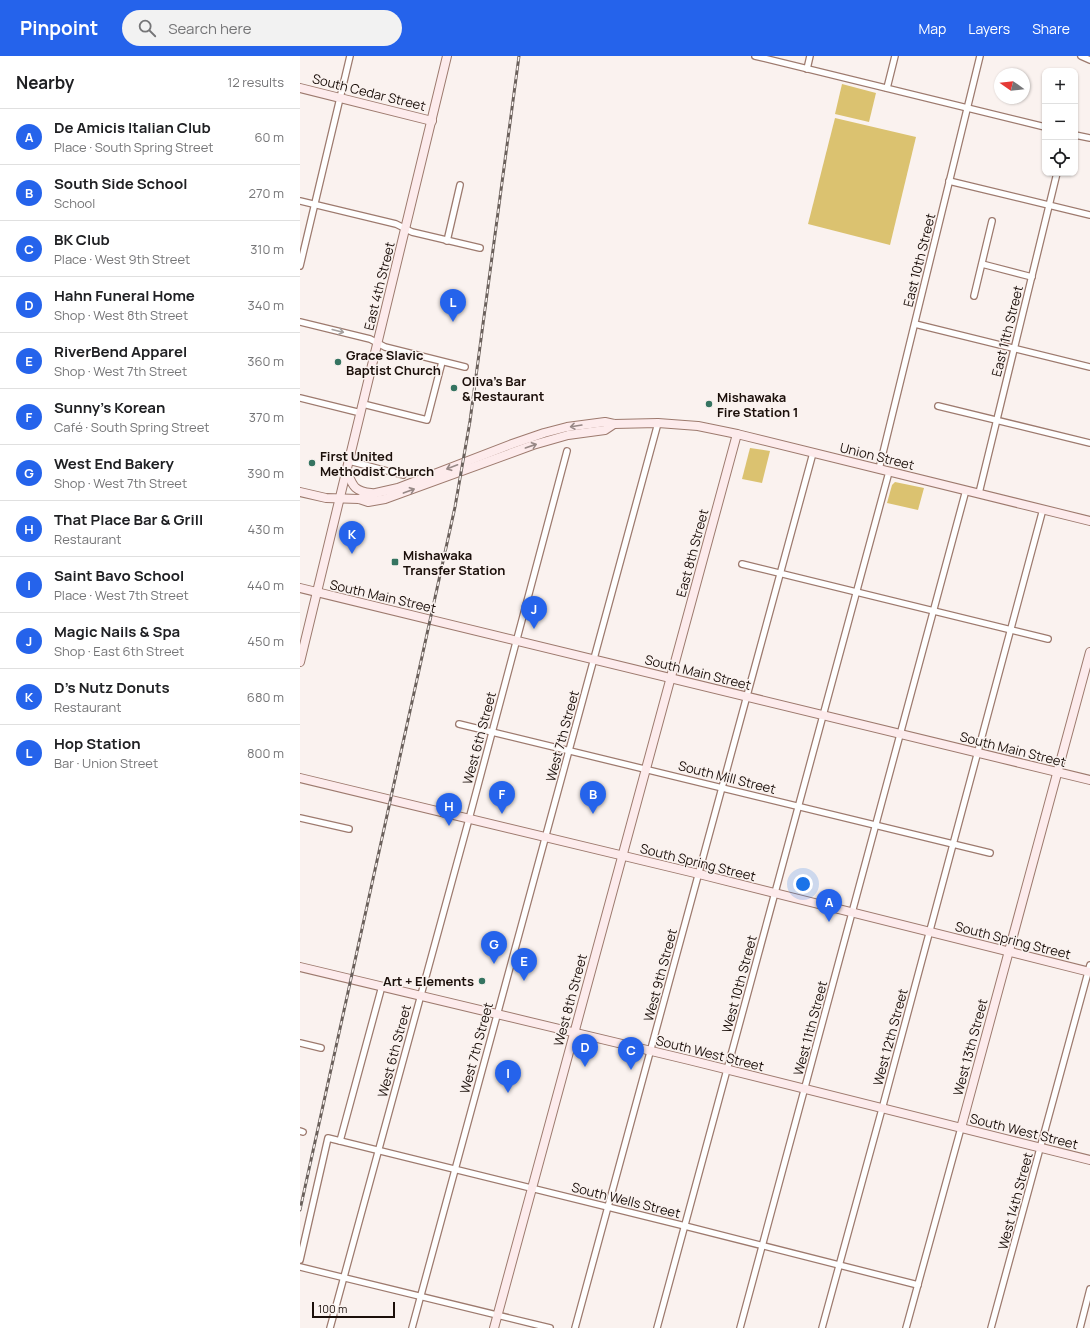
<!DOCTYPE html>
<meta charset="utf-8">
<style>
body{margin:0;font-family:Manrope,sans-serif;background:#f2f2f2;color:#202124}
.controls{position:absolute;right:12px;top:12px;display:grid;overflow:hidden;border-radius:8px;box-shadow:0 1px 3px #0004}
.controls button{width:36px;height:36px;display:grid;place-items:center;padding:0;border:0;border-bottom:1px solid #e0e0e0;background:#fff;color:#202124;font:20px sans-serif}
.compass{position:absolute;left:694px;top:12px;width:36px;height:36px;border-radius:50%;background:#fff;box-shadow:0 1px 3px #0004;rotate:284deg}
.scale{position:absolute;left:12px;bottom:10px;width:83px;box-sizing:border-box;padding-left:4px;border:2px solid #1b0f0a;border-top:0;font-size:11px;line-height:14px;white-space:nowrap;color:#1b0f0a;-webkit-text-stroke:3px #faf2ef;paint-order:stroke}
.you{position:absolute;left:503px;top:828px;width:14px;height:14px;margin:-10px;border:3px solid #fff;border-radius:50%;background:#1a73e8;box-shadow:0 0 0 6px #1a73e833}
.badge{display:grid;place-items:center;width:26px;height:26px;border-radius:50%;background:#2563eb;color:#fff;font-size:13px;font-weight:700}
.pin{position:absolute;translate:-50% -33px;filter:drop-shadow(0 1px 2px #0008)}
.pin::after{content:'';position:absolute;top:21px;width:14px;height:12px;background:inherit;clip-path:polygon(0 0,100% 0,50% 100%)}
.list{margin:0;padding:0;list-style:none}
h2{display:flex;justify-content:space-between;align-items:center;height:52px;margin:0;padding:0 16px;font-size:17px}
h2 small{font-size:13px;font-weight:400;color:#757577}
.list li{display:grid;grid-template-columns:26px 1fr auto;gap:12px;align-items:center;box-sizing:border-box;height:56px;padding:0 16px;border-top:1px solid #e0e0e0}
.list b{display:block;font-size:15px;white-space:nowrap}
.list p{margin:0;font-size:13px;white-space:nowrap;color:#757577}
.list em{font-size:13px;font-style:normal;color:#757577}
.icon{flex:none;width:22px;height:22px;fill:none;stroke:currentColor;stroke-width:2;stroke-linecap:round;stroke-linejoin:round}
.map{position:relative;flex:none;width:790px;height:1272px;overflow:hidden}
header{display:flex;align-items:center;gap:24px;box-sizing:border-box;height:56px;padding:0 20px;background:#2563eb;color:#fff}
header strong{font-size:19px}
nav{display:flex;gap:22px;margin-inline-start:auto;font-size:14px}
.search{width:280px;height:36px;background:#f2f2f2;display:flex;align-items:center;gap:10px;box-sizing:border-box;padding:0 14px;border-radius:22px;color:#757577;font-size:15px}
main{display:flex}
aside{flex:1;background:#fff}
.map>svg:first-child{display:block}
</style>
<header>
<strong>Pinpoint</strong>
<div class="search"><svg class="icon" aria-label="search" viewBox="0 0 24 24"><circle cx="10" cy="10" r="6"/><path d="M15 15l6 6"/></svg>Search here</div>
<nav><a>Map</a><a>Layers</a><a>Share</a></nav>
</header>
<main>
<aside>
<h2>Nearby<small>12 results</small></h2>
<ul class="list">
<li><span class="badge">A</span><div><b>De Amicis Italian Club</b><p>Place · South Spring Street</p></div><em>60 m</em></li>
<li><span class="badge">B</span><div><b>South Side School</b><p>School</p></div><em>270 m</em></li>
<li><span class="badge">C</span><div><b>BK Club</b><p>Place · West 9th Street</p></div><em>310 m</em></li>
<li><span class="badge">D</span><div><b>Hahn Funeral Home</b><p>Shop · West 8th Street</p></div><em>340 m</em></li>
<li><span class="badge">E</span><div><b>RiverBend Apparel</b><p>Shop · West 7th Street</p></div><em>360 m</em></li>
<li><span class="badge">F</span><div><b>Sunny's Korean</b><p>Café · South Spring Street</p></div><em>370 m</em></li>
<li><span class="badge">G</span><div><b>West End Bakery</b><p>Shop · West 7th Street</p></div><em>390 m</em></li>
<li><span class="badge">H</span><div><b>That Place Bar &amp; Grill</b><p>Restaurant</p></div><em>430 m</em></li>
<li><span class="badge">I</span><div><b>Saint Bavo School</b><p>Place · West 7th Street</p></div><em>440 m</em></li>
<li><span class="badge">J</span><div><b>Magic Nails &amp; Spa</b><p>Shop · East 6th Street</p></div><em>450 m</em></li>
<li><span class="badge">K</span><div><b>D's Nutz Donuts</b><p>Restaurant</p></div><em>680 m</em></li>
<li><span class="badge">L</span><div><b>Hop Station</b><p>Bar · Union Street</p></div><em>800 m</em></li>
</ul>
</aside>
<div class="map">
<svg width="790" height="1272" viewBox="0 0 790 1272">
<rect width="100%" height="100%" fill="#faf2ef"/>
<g fill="#dbc270">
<path d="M542,28L576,37L569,66L535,58Z"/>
<path d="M535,62L616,81L590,189L508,168Z"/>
<path d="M450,392L470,395L462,427L442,423Z"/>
<path d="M595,426L624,432L618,454L587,447L592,429Z"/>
</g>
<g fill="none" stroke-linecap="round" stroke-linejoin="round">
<g stroke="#9d7a6e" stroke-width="8">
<g id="street">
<path d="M455,0L745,71"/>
<path d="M781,0L790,4"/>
<path d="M507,13L510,0"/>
<path d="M587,32L595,0"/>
<path d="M775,79L790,82"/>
<path d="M649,125L790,159"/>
<path d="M0,145L96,168L112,176L180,192"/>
<path d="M147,185L160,129"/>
<path d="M682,208L732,221"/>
<path d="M0,210L50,0"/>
<path d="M674,240L692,165"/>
<path d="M0,266L70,283L85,291L165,311"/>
<path d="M615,268L790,311"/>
<path d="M0,342L61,357"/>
<path d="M63,348L127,364L142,306"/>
<path d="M638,350L790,387"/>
<path d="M49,405L103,419"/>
<path d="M579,413L680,0"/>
<path d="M679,437L757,117"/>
<path d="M442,508L748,583"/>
<path d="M159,668L690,797"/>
<path d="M0,762L49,773"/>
<path d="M0,987L21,992"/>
<path d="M0,1075L3,1076"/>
<path d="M40,1085L82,930"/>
<path d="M0,1204L28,1082L385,1170L618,1229"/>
<path d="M0,1211L250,1272"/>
<path d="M30,1272L169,763L267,395"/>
<path d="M112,1272L358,367"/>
<path d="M275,1272L513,397"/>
<path d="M357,1272L589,416"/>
<path d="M440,1272L666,434"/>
<path d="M522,1272L582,1053L743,453"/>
<path d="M606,1272L661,1072"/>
<path d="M691,1272L790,909"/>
<path d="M780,1272L790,1233"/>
</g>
</g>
<g stroke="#9d7a6e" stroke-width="10">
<g id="secondary">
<path d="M0,32L132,65"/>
<path d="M47,416C53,430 54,435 71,437"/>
<path d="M0,436L26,442L59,443L68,446L85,443L233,389L268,379L305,374L314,368"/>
<path d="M59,443L67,439L98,432L212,388L244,377L267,371L305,366L314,368L358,367L398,370L437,378L790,465"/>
<path d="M0,532L790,724"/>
<path d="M0,606L147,0"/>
<path d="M0,722L399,818L790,916"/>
<path d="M0,911L389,1004L790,1104"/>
<path d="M661,1072L790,596"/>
<path d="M194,1272L437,378"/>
</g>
</g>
<use href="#street" stroke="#fff" stroke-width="5.5"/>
<use href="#secondary" stroke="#fdebec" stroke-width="8"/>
<g stroke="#6a605b" stroke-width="3">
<path id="rail" d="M0,1154L155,451L170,365L219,0"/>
</g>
<use href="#rail" stroke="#faf2ef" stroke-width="1.5" stroke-dasharray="4.5" stroke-linecap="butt"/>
</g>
<defs><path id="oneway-shaft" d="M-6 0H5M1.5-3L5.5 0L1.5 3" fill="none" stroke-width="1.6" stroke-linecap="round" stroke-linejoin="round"/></defs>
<use stroke="#a49f9d" href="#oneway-shaft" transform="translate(38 275) rotate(14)"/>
<g stroke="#978886">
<use href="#oneway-shaft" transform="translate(276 370) rotate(171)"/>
<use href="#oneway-shaft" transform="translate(231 390) rotate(-19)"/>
<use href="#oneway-shaft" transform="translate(152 411) rotate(159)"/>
<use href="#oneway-shaft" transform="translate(109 435) rotate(-20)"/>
</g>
<g fill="#357461" stroke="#faf2ef" stroke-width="1.5">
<circle cx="38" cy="306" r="4"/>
<circle cx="154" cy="332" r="4"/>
<circle cx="409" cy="348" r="4"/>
<circle cx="12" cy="407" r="4"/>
<rect x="91" y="502" width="8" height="8" rx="2"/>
<circle cx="182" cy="925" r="4"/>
</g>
<g text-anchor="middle" stroke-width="3" stroke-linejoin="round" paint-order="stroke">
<g font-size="13" fill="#1b0f0a" stroke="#faf2ef">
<text transform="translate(69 36) rotate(14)" y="5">South Cedar Street</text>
<text transform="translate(619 204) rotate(-76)" y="5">East 10th Street</text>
<text transform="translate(79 230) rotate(-76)" y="5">East 4th Street</text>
<text transform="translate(707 275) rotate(-76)" y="5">East 11th Street</text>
<text transform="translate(577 400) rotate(14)" y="5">Union Street</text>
<text transform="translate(392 497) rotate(-75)" y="5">East 8th Street</text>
<text transform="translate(83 540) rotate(13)" y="5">South Main Street</text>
<text transform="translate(398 616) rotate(14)" y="5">South Main Street</text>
<text transform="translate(262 680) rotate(-75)" y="5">West 7th Street</text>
<text transform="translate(179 682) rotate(-75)" y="5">West 6th Street</text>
<text transform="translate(713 693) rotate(14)" y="5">South Main Street</text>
<text transform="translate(427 721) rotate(14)" y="5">South Mill Street</text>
<text transform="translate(398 806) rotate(14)" y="5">South Spring Street</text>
<text transform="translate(713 884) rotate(14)" y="5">South Spring Street</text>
<text transform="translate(360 919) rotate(-75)" y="5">West 9th Street</text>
<text transform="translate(439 928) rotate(-75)" y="5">West 10th Street</text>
<text transform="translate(270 944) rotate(-75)" y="5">West 8th Street</text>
<text transform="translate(510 972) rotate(-75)" y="5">West 11th Street</text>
<text transform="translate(590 981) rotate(-75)" y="5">West 12th Street</text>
<text transform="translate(670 991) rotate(-75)" y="5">West 13th Street</text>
<text transform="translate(176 992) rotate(-75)" y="5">West 7th Street</text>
<text transform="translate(94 995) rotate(-75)" y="5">West 6th Street</text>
<text transform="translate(410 997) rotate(14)" y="5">South West Street</text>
<text transform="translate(724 1075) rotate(14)" y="5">South West Street</text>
<text transform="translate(326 1144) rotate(14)" y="5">South Wells Street</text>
<text transform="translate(715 1145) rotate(-75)" y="5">West 14th Street</text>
</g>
<g font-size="13" font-weight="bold" fill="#1b0f0a" stroke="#faf2ef" text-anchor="start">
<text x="46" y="304">Grace Slavic<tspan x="46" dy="15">Baptist Church</tspan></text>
<text x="162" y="330">Oliva's Bar<tspan x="162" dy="15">&amp; Restaurant</tspan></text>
<text x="417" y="346">Mishawaka<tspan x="417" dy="15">Fire Station 1</tspan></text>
<text x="20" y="405">First United<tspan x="20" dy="15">Methodist Church</tspan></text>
<text x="103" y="504">Mishawaka<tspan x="103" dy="15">Transfer Station</tspan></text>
<text x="174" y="930" text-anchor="end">Art + Elements</text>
</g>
</g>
</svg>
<div class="controls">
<button>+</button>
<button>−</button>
<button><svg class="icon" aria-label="locate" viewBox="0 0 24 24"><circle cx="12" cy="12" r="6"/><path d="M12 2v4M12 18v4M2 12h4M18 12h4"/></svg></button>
</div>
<svg class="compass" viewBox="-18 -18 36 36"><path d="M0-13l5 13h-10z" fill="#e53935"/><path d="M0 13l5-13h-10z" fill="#757577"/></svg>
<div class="scale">100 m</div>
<div class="you"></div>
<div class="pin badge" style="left:529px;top:866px">A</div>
<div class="pin badge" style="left:293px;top:758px">B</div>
<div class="pin badge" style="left:331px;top:1014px">C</div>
<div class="pin badge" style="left:285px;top:1011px">D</div>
<div class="pin badge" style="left:224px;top:925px">E</div>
<div class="pin badge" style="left:202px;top:758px">F</div>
<div class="pin badge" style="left:194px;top:908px">G</div>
<div class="pin badge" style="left:149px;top:770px">H</div>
<div class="pin badge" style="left:208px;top:1037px">I</div>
<div class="pin badge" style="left:234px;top:573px">J</div>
<div class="pin badge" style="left:52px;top:498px">K</div>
<div class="pin badge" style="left:153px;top:266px">L</div>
</div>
</main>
